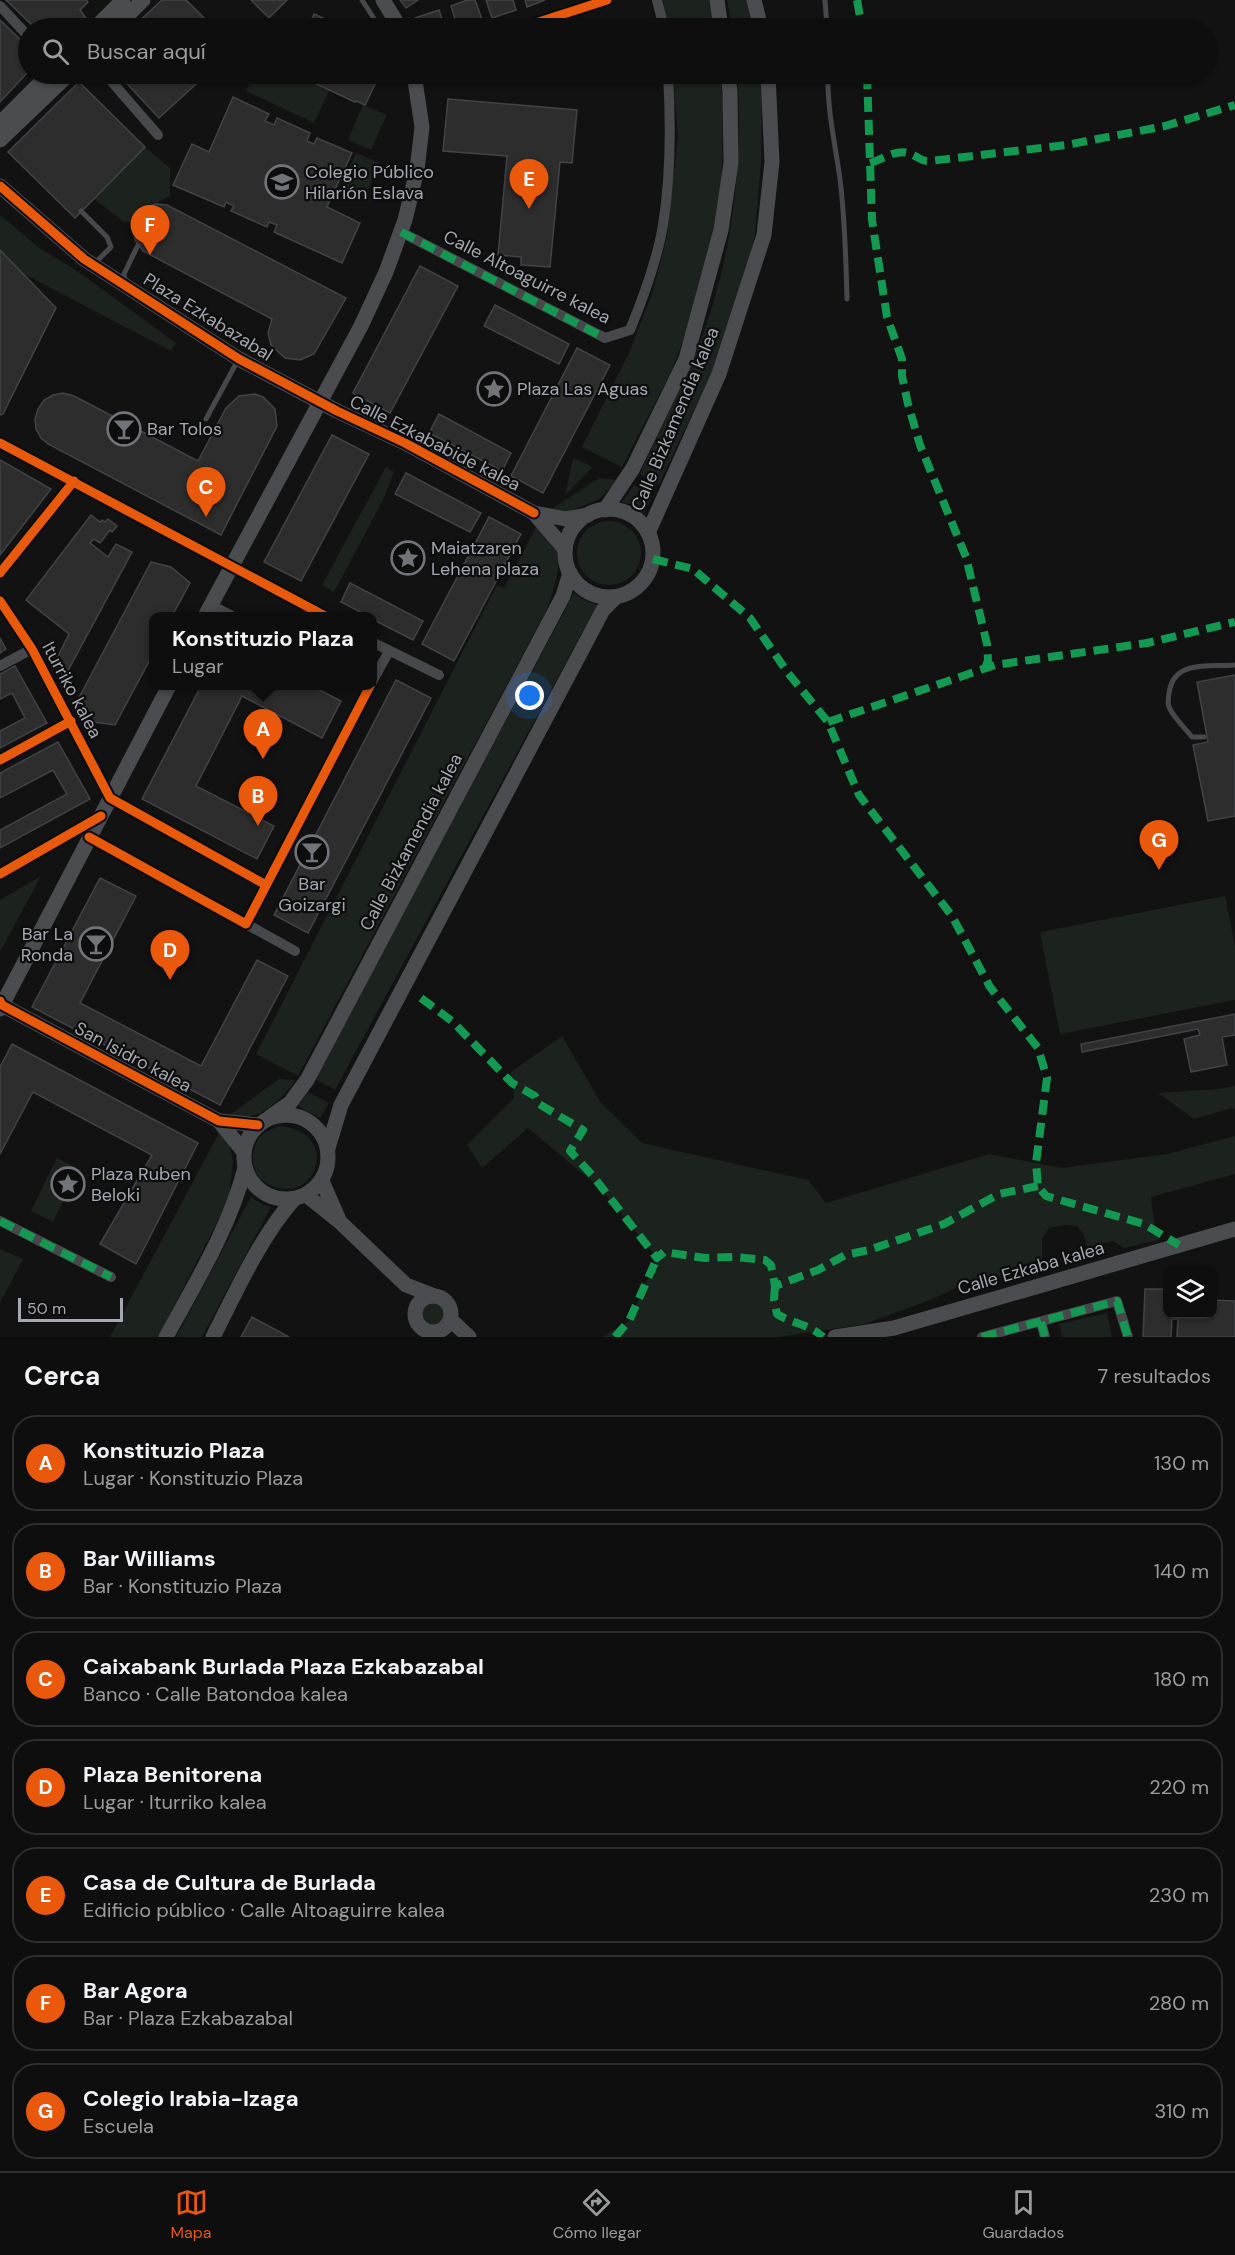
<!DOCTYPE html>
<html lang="es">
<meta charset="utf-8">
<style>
body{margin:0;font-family:"DM Sans",sans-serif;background:#171717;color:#f1f3f6}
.controls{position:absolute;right:18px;bottom:18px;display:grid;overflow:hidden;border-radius:12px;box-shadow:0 2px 4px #0004}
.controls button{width:54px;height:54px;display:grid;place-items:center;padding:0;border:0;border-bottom:2px solid #2e2e2e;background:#0e0e0e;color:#f1f3f6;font:30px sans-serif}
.scale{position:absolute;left:18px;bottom:15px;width:105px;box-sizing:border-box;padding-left:6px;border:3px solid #a5a8b2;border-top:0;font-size:16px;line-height:21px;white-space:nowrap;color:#a5a8b2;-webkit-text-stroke:4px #0d0d0e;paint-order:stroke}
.you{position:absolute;left:530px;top:696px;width:21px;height:21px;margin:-15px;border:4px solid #fff;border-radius:50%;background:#1a73e8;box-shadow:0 0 0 9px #1a73e833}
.badge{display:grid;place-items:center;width:39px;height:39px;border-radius:50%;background:#ea580c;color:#fff;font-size:20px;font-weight:700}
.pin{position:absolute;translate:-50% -50px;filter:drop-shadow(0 2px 3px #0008)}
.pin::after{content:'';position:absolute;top:32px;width:21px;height:18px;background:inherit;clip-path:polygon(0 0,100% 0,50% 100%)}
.popup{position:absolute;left:149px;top:612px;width:228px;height:78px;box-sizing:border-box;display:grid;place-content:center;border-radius:12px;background:#0e0e0e;filter:drop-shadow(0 2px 4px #0005);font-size:20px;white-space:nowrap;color:#9b9c9e}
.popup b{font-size:22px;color:#f1f3f6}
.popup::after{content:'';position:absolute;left:50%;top:100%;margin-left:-12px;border:12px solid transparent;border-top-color:#0e0e0e}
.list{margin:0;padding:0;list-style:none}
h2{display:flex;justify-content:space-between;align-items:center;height:78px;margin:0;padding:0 24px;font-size:26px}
h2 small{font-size:20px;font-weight:400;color:#9b9c9e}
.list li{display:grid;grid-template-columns:39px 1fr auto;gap:18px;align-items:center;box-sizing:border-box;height:96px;margin:0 12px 12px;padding:0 12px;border:2px solid #2e2e2e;border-radius:24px}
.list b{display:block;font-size:22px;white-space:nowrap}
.list p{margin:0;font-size:20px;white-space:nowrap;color:#9b9c9e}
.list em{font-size:20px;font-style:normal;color:#9b9c9e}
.icon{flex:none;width:33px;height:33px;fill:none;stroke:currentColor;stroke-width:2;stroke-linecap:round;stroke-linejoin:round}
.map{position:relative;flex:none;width:1235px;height:1337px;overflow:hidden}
.search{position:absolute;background:#0e0e0e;box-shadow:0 2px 4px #0004;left:18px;right:18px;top:18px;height:66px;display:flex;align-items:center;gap:15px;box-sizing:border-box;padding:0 21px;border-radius:33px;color:#9b9c9e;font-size:22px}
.sheet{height:834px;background:#0e0e0e}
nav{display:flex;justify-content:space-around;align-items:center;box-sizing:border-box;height:84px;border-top:2px solid #2e2e2e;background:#0e0e0e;font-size:16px;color:#9b9c9e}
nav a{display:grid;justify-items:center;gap:3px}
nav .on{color:#ea580c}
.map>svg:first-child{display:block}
</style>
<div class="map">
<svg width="1235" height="1337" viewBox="0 0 1235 1337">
<rect width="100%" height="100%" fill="#121213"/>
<g fill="#1c221d">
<path d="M663,0H709L715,28H667Z"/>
<path d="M727,0H747L753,28H732Z"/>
<path d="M254,74H291L329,91L314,123L246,91Z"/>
<path d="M673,74H720L723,103L722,161L719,216L690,322L671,372L622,467L582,447L629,353L652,294L667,236L678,136Z"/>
<path d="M737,74H760L762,90L761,162L755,234L748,270L713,371L659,484L640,474C659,429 683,386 701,340C732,256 744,163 737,74Z"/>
<path d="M363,105L387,115L371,150L348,140Z"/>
<path d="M145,147L170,168V196L140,212L134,222H124L94,199Z"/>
<path d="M356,153L380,163L364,198L341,187Z"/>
<path d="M0,215L38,247L80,273L176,343L171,351L22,273L0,250Z"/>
<path d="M573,458L593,467L565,495Z"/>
<path d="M386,467L394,472L384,498L334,592L322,585Z"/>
<path d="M599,478L617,480L601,498L569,512L549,511Z"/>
<path d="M634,485L652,496L644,514L633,505L622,502Z"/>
<path d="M540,520C545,529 555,540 558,549C562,564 552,597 546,611L298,1076L256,1054L497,585L504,588Z"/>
<circle cx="609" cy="553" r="32"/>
<path d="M574,593L584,600L597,605L335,1090L315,1079Z"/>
<path d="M41,876L0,952V900Z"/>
<path d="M1225,896L1235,946V1000L1060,1034L1040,932Z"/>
<path d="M562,1036L601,1103L642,1143L808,1180L826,1203L989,1154L1062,1168L1167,1154L1235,1136V1174L1151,1197L1154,1222L1159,1240L1124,1248L1113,1241L1087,1247L1084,1235L1077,1226L1064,1225L1049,1228L1042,1239V1259L1020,1266L1009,1274L964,1284L928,1301L864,1324L779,1337H602L629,1321L657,1258L601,1189L528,1128L482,1168L467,1145L514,1098L511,1072Z"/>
<path d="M279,1079L295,1080C282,1102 254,1124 227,1117Z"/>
<path d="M1235,1086V1109L1232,1108L1194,1119L1158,1093L1219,1089Z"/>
<path d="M308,1092L329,1103L320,1118L298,1106Z"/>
<path d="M279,1126C347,1132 312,1216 262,1180C249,1170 251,1144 263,1134C267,1131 274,1128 279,1126Z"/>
<path d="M219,1133L229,1143L233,1161L229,1199L158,1337H110Z"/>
<path d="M57,1158L79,1169L53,1222L31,1211Z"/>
<path d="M251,1197L263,1205L271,1207L202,1337H176Z"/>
<path d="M0,1249L23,1259L0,1303Z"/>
<circle cx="434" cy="1314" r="16"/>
<path d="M1107,1313L1112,1337H1062L1059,1324Z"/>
</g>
<g fill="#2d2d2e" stroke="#424346" stroke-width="1.5">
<path d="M6,0H86L88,2L80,10L86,18L77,28H35Z"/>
<path d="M162,0H186L214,28H132Z"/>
<path d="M251,0H287L269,18Z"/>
<path d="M400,0H418L406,8Z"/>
<path d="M467,0H475L483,22L458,28L451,6Z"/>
<path d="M486,0H513L516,10L492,18Z"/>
<path d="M525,0H545L527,7Z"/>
<path d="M439,10L445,28H418L415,18Z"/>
<path d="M314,14L345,28H288L292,20L308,28Z"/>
<path d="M0,20L28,47V72L0,102Z"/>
<path d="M118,74H207L159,118Z"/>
<path d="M295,74H380L365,105L356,101L355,102Z"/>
<path d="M79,82L145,147L75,218L8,152Z"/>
<path d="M233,97L269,114L265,121L274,125L277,118L310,133L307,141L314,144L317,138L352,153L327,207L360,223L342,263L274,232L277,225L269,222L267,227L231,211L234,206L226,202L224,207L173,185L192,144L209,152Z"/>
<path d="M448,99L577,110L572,163L560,162L550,267L521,265V257L498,255L507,156L443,151Z"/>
<path d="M157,204L167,205L346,298L314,354L300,360L285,358L271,345L268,333L272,319L143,251L135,240L134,222L140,212L149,206Z"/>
<path d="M0,250L56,308L3,414L0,415Z"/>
<path d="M420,266L458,286L390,413L353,393Z"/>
<path d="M495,305L569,344L559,364L484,326Z"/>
<path d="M577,348L610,365L543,493L511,476Z"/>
<path d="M63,393L74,396L198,461L226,408L239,396L255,394L263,397L275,409L277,426L221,535L48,444L41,438L36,429L35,419L38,409L44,400L53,395Z"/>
<path d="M439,414L511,453L502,471L429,433Z"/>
<path d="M332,435L369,454L301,581L264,562Z"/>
<path d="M0,460L51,489L0,555Z"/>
<path d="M406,473L481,513L470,532L395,494Z"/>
<path d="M91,515L100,522L102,520L105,522L108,519L117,526L112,532L110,530L100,543L94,539L90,543L108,557L116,544L132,552L64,678L55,662L69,634L26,600Z"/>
<path d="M489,517L521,534L454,661L422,644Z"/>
<path d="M151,562L171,567L190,583L172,616H154V652L115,725L93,722L75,705Z"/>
<path d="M350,583L423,621L413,640L372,619V616H368L341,602Z"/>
<path d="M0,638L6,649L0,653Z"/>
<path d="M15,666L47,723L0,748V731L25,718L12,693L0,699V674Z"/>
<path d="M1235,675V816L1208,821L1193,745L1208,742L1197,682Z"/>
<path d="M396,680L431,698L308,933L274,915Z"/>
<path d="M201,686H312L341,701L322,738L242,696L196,786L274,826L257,859L142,799Z"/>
<path d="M58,742L90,799L0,848V830L67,794L53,770L0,798V773Z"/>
<path d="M100,878L136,896L80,1003L201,1066L257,960L288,976L220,1105L32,1007Z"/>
<path d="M1235,1014V1035L1222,1037L1227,1065L1191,1072L1184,1039L1200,1035L1198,1029L1082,1052L1081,1044Z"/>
<path d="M12,1044L198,1143L136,1264L100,1244L152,1155L33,1092L0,1154V1067Z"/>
<path d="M1145,1289H1168V1314H1212V1300L1235,1301V1337H1177L1178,1319H1172L1171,1337H1143Z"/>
<path d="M252,1317L289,1337H241Z"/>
</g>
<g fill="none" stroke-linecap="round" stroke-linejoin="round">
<g stroke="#47484b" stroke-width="5">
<path d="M362,0L380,28"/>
<path d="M825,0L827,28"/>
<path d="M828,74C827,109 835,143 840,179C845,219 846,258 847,299"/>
<path d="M81,211L107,237L111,247L95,263"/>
<path d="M125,281L124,274L138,245"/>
<path d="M206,419L238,360"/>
<path d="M1204,737H1192C1185,728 1173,717 1169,707C1167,701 1169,693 1170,688C1177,660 1212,667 1235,665"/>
</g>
<g stroke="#47484b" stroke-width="10">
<path d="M657,0L664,28"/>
<path d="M0,6L28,36"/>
<path d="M520,28L607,0"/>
<path d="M105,74L158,135"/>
<path d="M401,232L605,338L630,330C644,296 657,261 663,225C671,175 671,124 668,74"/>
<path d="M0,443L325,616"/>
<path d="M0,573L74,481"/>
<path d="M0,601L32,649L110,798L266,885"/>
<path d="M211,605L232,616"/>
<path d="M372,642L439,675"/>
<path d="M0,666L32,649"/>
<path d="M372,682L389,651"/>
<path d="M0,760L71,721"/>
<path d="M89,837L295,951"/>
<path d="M0,874L101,816"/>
<path d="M246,924L370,686"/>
<path d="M0,1221L111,1277"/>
<path d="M1041,1322L1045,1337"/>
<path d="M982,1337L1117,1301L1128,1337"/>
</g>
<g stroke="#4b4c4f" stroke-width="15">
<path d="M383,0L400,28"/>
<path d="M717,0L721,28"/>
<path d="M754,0L761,28"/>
<path d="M95,28L123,0"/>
<path d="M115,28L143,0"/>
<path d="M0,123L49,74"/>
<path d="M0,140L69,74"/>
<path d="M0,186L84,259L239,359L337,411L405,443L534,513L566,519L588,515"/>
<circle cx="609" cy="553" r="44"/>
<path d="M605,510L633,468L686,359L721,230L731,163L730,92L728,74"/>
<path d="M534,513L565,549"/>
<path d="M648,533L719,374L764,235L772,162L768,74"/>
<path d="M205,616L361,326L386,272L405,220L417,170L422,127L414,74"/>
<path d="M2,1005L219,1121L258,1125"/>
<path d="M0,1009L169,686"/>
<circle cx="286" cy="1157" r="42"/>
<path d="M270,1117L290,1103L307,1080L563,596L570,573"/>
<path d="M219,1121L244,1152"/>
<path d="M328,1148L341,1105L603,610L616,597"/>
<path d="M322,1181L339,1220"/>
<path d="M306,1195L341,1223L406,1285L432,1295"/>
<circle cx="433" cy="1314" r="18"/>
<path d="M451,1320L469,1337"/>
<path d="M166,1337C196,1282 229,1229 245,1168"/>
<path d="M213,1337C237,1290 259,1239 294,1199"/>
<path d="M835,1337L894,1328L1235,1229"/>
</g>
<g stroke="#139951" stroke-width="8" stroke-dasharray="15 8" stroke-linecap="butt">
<path d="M857,0L862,28"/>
<path d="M867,74L872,220L887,317L902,359V376L908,404L920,445L966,557L987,644L988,660L985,669"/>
<path d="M870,163C881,160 896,149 908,153C917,155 920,162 930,161L1066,145L1165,126L1235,105"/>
<path d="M401,232L605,338"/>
<path d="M653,559L693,569L750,618L788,673L828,722L859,795L952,916L990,987L1038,1048L1047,1078L1036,1163L1038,1186L1046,1196L1144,1224L1179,1245"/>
<path d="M828,722L995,665L1147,643L1235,622"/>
<path d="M421,998L453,1022L512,1083L535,1096L539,1104L583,1130L570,1151L592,1175L657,1258L664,1252L705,1258L736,1257L765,1260L771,1265L775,1286L818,1270L845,1255L869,1250L944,1224L999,1194L1038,1186"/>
<path d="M0,1221L111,1277"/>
<path d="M775,1286L774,1300L777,1314C793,1324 809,1324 823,1337"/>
<path d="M1041,1322L1045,1337"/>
<path d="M615,1337L629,1321L657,1258"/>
<path d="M982,1337L1117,1301L1128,1337"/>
</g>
<g stroke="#0d0d0e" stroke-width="13">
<g id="cycleway">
<path d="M520,28L607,0"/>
<path d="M0,186L84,259L239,359L337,411L405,443L534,513"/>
<path d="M0,443L325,616"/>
<path d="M0,573L74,481"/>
<path d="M0,601L32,649L110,798L266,885"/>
<path d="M0,760L71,721"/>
<path d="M89,837L246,924L370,686"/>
<path d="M0,874L101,816"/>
<path d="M0,1001L2,1005L219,1121L258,1125"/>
</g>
</g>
<use href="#cycleway" stroke="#e8590c" stroke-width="9"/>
</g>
<defs>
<g id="school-ring" transform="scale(1.725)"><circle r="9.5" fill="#0d0d0e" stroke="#72747a" stroke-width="1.5"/><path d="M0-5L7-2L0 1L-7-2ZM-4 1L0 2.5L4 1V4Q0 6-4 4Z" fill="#72747a"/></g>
<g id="sight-ring" transform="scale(1.725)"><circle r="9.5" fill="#0d0d0e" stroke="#72747a" stroke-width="1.5"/><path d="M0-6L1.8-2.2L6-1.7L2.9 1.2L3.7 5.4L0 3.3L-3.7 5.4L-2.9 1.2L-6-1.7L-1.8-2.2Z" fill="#72747a"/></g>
<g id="bar-ring" transform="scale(1.725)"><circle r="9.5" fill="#0d0d0e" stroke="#72747a" stroke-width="1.5"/><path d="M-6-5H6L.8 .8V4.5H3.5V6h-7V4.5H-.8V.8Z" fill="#72747a"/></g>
</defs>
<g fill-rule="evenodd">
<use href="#school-ring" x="282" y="182"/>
<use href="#sight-ring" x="494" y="389"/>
<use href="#bar-ring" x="124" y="429"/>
<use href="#sight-ring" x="408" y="558"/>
<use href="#bar-ring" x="312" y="852"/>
<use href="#bar-ring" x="96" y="944"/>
<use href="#sight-ring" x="68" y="1184"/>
</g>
<g text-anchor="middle" stroke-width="4.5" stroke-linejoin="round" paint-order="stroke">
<g font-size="18" fill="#a5a8b2" stroke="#0d0d0e" text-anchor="start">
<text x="305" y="178">Colegio Público<tspan x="305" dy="21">Hilarión Eslava</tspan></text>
<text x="517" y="395">Plaza Las Aguas</text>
<text x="147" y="435">Bar Tolos</text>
<text x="431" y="554">Maiatzaren<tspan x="431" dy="21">Lehena plaza</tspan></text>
<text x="312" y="890" text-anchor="middle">Bar<tspan x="312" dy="21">Goizargi</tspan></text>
<text x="73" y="940" text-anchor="end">Bar La<tspan x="73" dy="21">Ronda</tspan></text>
<text x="91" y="1180">Plaza Ruben<tspan x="91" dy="21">Beloki</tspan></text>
</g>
<g font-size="18" fill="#a5a8b2" stroke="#0d0d0e">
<text transform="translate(527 277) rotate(27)" y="6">Calle Altoaguirre kalea</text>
<text transform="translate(208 317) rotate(32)" y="6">Plaza Ezkabazabal</text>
<text transform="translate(675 419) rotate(-67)" y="6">Calle Bizkamendia kalea</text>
<text transform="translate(435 443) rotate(27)" y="6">Calle Ezkababide kalea</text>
<text transform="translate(72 690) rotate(62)" y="6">Iturriko kalea</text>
<text transform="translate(411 842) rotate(-62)" y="6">Calle Bizkamendia kalea</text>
<text transform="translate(133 1057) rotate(28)" y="6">San Isidro kalea</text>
<text transform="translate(1031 1268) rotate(-16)" y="6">Calle Ezkaba kalea</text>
</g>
</g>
</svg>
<div class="controls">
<button><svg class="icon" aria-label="layers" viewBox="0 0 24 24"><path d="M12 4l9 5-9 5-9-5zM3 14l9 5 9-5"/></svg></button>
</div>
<div class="scale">50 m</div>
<div class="you"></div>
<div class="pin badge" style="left:263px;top:759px">A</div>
<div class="popup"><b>Konstituzio Plaza</b>Lugar</div>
<div class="pin badge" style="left:258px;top:826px">B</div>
<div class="pin badge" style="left:206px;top:517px">C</div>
<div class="pin badge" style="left:170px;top:980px">D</div>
<div class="pin badge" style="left:529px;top:209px">E</div>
<div class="pin badge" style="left:150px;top:255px">F</div>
<div class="pin badge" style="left:1159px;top:870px">G</div>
<div class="search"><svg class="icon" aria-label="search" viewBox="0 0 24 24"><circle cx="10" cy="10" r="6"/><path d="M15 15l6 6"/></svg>Buscar aquí</div>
</div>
<section class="sheet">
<h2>Cerca<small>7 resultados</small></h2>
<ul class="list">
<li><span class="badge">A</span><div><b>Konstituzio Plaza</b><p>Lugar · Konstituzio Plaza</p></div><em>130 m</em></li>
<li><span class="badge">B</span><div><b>Bar Williams</b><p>Bar · Konstituzio Plaza</p></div><em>140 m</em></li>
<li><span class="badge">C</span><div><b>Caixabank Burlada Plaza Ezkabazabal</b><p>Banco · Calle Batondoa kalea</p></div><em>180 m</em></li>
<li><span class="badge">D</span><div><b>Plaza Benitorena</b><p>Lugar · Iturriko kalea</p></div><em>220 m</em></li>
<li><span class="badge">E</span><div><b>Casa de Cultura de Burlada</b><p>Edificio público · Calle Altoaguirre kalea</p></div><em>230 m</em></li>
<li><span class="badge">F</span><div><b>Bar Agora</b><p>Bar · Plaza Ezkabazabal</p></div><em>280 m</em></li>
<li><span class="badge">G</span><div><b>Colegio Irabia-Izaga</b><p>Escuela</p></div><em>310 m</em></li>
</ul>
</section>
<nav>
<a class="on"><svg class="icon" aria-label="map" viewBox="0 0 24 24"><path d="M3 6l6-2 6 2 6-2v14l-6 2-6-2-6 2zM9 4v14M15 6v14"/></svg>Mapa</a>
<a><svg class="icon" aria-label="directions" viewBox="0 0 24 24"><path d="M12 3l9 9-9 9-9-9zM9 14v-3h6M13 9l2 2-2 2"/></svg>Cómo llegar</a>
<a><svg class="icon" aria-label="saved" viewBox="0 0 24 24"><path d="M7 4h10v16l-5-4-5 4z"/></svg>Guardados</a>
</nav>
